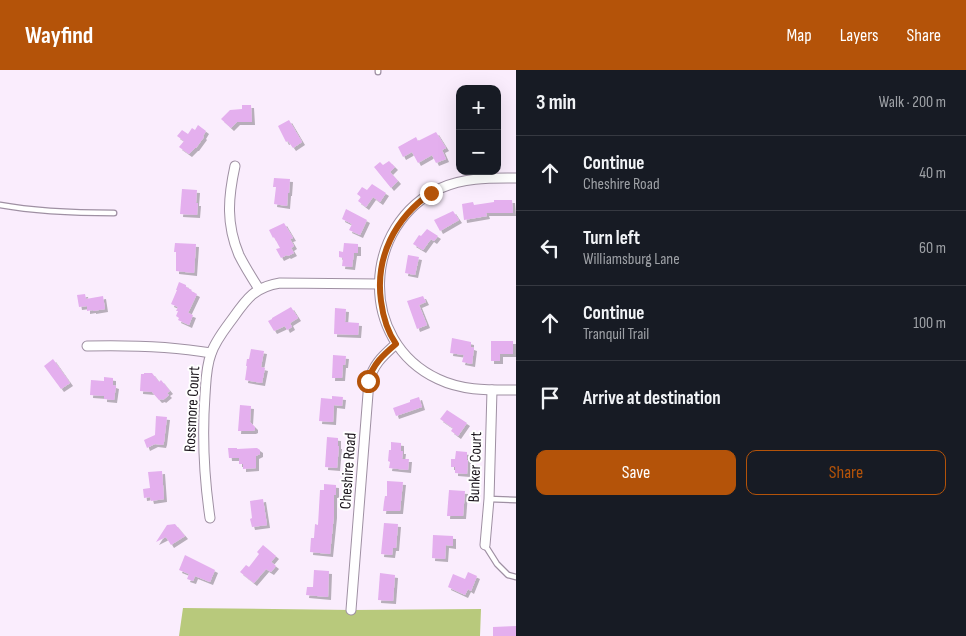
<!DOCTYPE html>
<meta charset="utf-8">
<style>
body{margin:0;font-family:"Sofia Sans Condensed",sans-serif;background:#20242c;color:#f1f3f6}
.controls{position:absolute;right:15px;top:15px;display:grid;overflow:hidden;border-radius:10px;box-shadow:0 5px 20px #0002}
.controls button{width:45px;height:45px;display:grid;place-items:center;padding:0;border:0;border-bottom:1px solid #363941;background:#171b24;color:#f1f3f6;font:25px sans-serif}
.stop{position:absolute;width:15px;height:15px;margin:-11px;border:4px solid #b45309;border-radius:50%;background:#fff}
.stop.end{background:#b45309;border-color:#fff;box-shadow:0 1px 5px #0008}
.list{margin:0;padding:0;list-style:none}
h2{display:flex;justify-content:space-between;align-items:center;height:65px;margin:0;padding:0 20px;font-size:21px}
h2 small{font-size:16px;font-weight:400;color:#9ea1a6}
.list li{display:grid;grid-template-columns:32px 1fr auto;gap:15px;align-items:center;box-sizing:border-box;height:75px;padding:0 20px;border-top:1px solid #363941}
.list b{display:block;font-size:19px;white-space:nowrap}
.list p{margin:0;font-size:16px;white-space:nowrap;color:#9ea1a6}
.list em{font-size:16px;font-style:normal;color:#9ea1a6}
.actions{display:flex;gap:10px;padding:15px 20px}
.actions a{flex:1;padding:11px 0;border:1px solid #b45309;border-radius:10px;text-align:center;font-size:18px;color:#b45309}
.actions .main{background:#b45309;color:#fff}
.icon{flex:none;width:28px;height:28px;fill:none;stroke:currentColor;stroke-width:2;stroke-linecap:round;stroke-linejoin:round}
.map{position:relative;flex:none;width:516px;height:566px;overflow:hidden}
header{display:flex;align-items:center;gap:30px;box-sizing:border-box;height:70px;padding:0 25px;background:#b45309;color:#fff}
header strong{font-size:24px}
nav{display:flex;gap:28px;margin-inline-start:auto;font-size:18px}
main{display:flex}
aside{flex:1;background:#171b24}
.map>svg:first-child{display:block}
</style>
<header>
<strong>Wayfind</strong>
<nav><a>Map</a><a>Layers</a><a>Share</a></nav>
</header>
<main>
<div class="map">
<svg width="516" height="566" viewBox="0 0 516 566">
<defs>
<filter id="shadow"><feDropShadow dx="3" dy="3" stdDeviation="0" flood-color="#0004"/></filter>
</defs>
<rect width="100%" height="100%" fill="#faedfd"/>
<path fill="#b8c97c" d="M183,538L351,540L481,539L480,566H179Z"/>
<g fill="#e4afee" filter="url(#shadow)">
<path d="M242,35H251L252,52H237L231,58L221,49L230,40L242,39Z"/>
<path d="M289,50L302,72L293,78L288,71L286,72L278,56Z"/>
<path d="M198,55L206,61L203,66L204,67L196,78H195L189,84L179,77L184,71L177,66L182,60L188,64L192,58L195,60Z"/>
<path d="M436,62L446,78L442,80L446,89L436,93L432,85L418,93L412,82L403,87L398,77L416,67L418,71Z"/>
<path d="M389,91L395,97L390,102L398,111L391,118L374,97L380,92L383,95Z"/>
<path d="M274,108L290,109L289,123H288L287,136L274,134L276,117H273Z"/>
<path d="M372,114L386,123L380,132L373,127L366,137L358,131L361,127L357,124L362,117L367,120Z"/>
<path d="M182,119L197,120L196,133H198L197,145L180,144Z"/>
<path d="M494,130H512L513,143H486L487,146L464,150L462,134L473,132L474,135L494,132Z"/>
<path d="M346,139L367,150L360,165L349,160L352,154L342,149Z"/>
<path d="M453,141L459,150L440,161L434,150Z"/>
<path d="M284,153L293,168L290,169L294,176L291,178L294,183L288,186L287,185L281,188L276,179L280,178L274,167L273,168L269,160Z"/>
<path d="M427,159L438,166L434,171L431,169L423,180L413,174L419,165L421,166Z"/>
<path d="M175,173L196,174L194,203L176,201V182H174Z"/>
<path d="M344,173L358,174V183H354L352,197L342,196L343,188L339,187V181L343,182Z"/>
<path d="M408,185L419,187L415,205L405,203Z"/>
<path d="M179,212L186,215V217L192,220L191,221L197,224L188,243L193,245L189,255L178,250L179,248L176,246L178,241H176L178,237L171,234L177,220H176Z"/>
<path d="M85,224L86,229L103,226L105,239L93,241V240L87,241V236L79,237L77,225Z"/>
<path d="M423,226L426,232L419,235L427,255L417,259L407,231Z"/>
<path d="M291,237L298,248L290,253L292,257L287,260L285,256L274,261L268,251L272,249V248Z"/>
<path d="M335,238L346,239L345,252L359,253L358,265L334,264Z"/>
<path d="M452,268L471,272V277L474,278L472,294L462,292L464,285L450,283Z"/>
<path d="M491,271H513V284H500V291H491Z"/>
<path d="M251,279L264,281L261,297L265,298L262,313L245,310L247,296H246L247,289H249Z"/>
<path d="M333,285L346,286L345,295H343L342,308H332Z"/>
<path d="M53,289L70,313L61,319L44,296Z"/>
<path d="M144,303H152L159,312L161,310L170,321L167,323L169,325L163,330L162,329L159,330L152,322L140,321L141,304H144Z"/>
<path d="M104,307L113,308V315L116,316L114,330L104,329V326L90,325L91,310L104,311Z"/>
<path d="M332,326L343,327L342,336L334,335L333,352L319,351L321,328L332,329Z"/>
<path d="M419,327L422,337L396,346L393,338L410,332V330Z"/>
<path d="M240,335L251,336L250,352L255,357V360L253,361H238Z"/>
<path d="M447,340L467,353L458,366L451,361L453,358L440,349Z"/>
<path d="M156,346L167,347L164,372L163,375L155,374L147,378L144,370L155,365Z"/>
<path d="M327,367L338,368V376H339L337,398L325,397Z"/>
<path d="M391,372L401,373V381H403L402,389H409L408,400L389,398L390,392L388,391L389,380H391Z"/>
<path d="M228,378H237V379L257,378L260,380V384L256,386V398L243,399V394H239V388H229Z"/>
<path d="M456,381L467,382V390H468L467,404L455,403V397H451V389H455Z"/>
<path d="M162,401L164,429L151,431L150,427L144,428L143,419L150,418L148,402Z"/>
<path d="M387,411L403,412L400,441H383L384,432L385,426H387Z"/>
<path d="M324,414L336,415V425H334V445L330,484L310,482L311,468H314L315,454L318,455L320,420H324Z"/>
<path d="M449,420L465,421L463,446H447Z"/>
<path d="M263,429L267,455L252,457L250,449L252,448L250,431Z"/>
<path d="M384,453L398,454L396,478H393L392,485L381,484Z"/>
<path d="M175,454L185,466L171,475L166,467L156,472L167,455Z"/>
<path d="M433,465L453,466V476L446,475L445,489L432,488Z"/>
<path d="M263,475L276,486L271,492L276,496L271,502L266,499L254,513L240,502L246,495L249,497L259,484L257,482Z"/>
<path d="M185,485L215,500L210,512L195,506L193,511L187,509L189,504L179,500Z"/>
<path d="M314,500L329,501L328,527L306,525L307,517H313Z"/>
<path d="M468,502L477,506L471,521L468,519L465,525L448,517L453,504L465,509Z"/>
<path d="M380,503L395,505L393,531L378,530Z"/>
<path d="M516,556V566H493V557Z"/>
</g>
<g fill="none" stroke-linecap="round" stroke-linejoin="round">
<g stroke="#9f90a3" stroke-width="7">
<g id="service">
<path d="M378,2V0"/>
<path d="M0,135C38,142 76,143 114,143"/>
<path d="M489,429L516,430"/>
<path d="M485,475L497,494L508,505L516,507"/>
</g>
</g>
<g stroke="#9f90a3" stroke-width="11">
<g id="minor">
<path d="M235,96C228,128 226,154 239,185C245,197 252,208 259,219"/>
<path d="M516,108C491,108 465,107 441,118C362,154 357,271 438,309C463,321 489,320 516,320"/>
<path d="M87,276C128,275 170,276 211,283"/>
<path d="M210,448C204,407 202,367 205,325C206,311 206,297 211,284C215,271 225,259 233,248C247,228 255,217 280,213L379,214"/>
<path d="M485,475L489,429L492,320"/>
<path d="M351,540L369,311C374,293 383,286 396,274"/>
</g>
</g>
<use href="#service" stroke="#fff" stroke-width="4.5"/>
<use href="#minor" stroke="#fff" stroke-width="9"/>
</g>
<g fill="none" stroke-linecap="round" stroke-linejoin="round">
<path stroke="#b45309" stroke-width="6" d="M368,311C373,294 383,285 396,274C387,261 383,247 381,231C375,187 395,148 431,123"/>
</g>
<g text-anchor="middle" stroke-width="4" stroke-linejoin="round" paint-order="stroke">
<g font-size="16" fill="#1a141b" stroke="#fff">
<text transform="translate(191 339) rotate(-87)" y="6">Rossmore Court</text>
<text transform="translate(474 397) rotate(-88)" y="6">Bunker Court</text>
<text transform="translate(347 401) rotate(-86)" y="6">Cheshire Road</text>
</g>
</g>
</svg>
<div class="controls">
<button>+</button>
<button>−</button>
</div>
<div class="stop" style="left:368px;top:311px"></div>
<div class="stop end" style="left:431px;top:123px"></div>
</div>
<aside>
<h2>3 min<small>Walk · 200 m</small></h2>
<ul class="list">
<li><svg class="icon" aria-label="ahead" viewBox="0 0 24 24"><path d="M12 20V5M6 11l6-6 6 6"/></svg><div><b>Continue</b><p>Cheshire Road</p></div><em>40 m</em></li>
<li><svg class="icon" aria-label="left" viewBox="0 0 24 24"><path d="M17 20v-9H6M10 6l-5 5 5 5"/></svg><div><b>Turn left</b><p>Williamsburg Lane</p></div><em>60 m</em></li>
<li><svg class="icon" aria-label="ahead" viewBox="0 0 24 24"><path d="M12 20V5M6 11l6-6 6 6"/></svg><div><b>Continue</b><p>Tranquil Trail</p></div><em>100 m</em></li>
<li><svg class="icon" aria-label="arrive" viewBox="0 0 24 24"><path d="M6 21V4h12l-3 4 3 4H6"/></svg><div><b>Arrive at destination</b></div></li>
</ul>
<div class="actions"><a class="main">Save</a><a>Share</a></div>
</aside>
</main>
